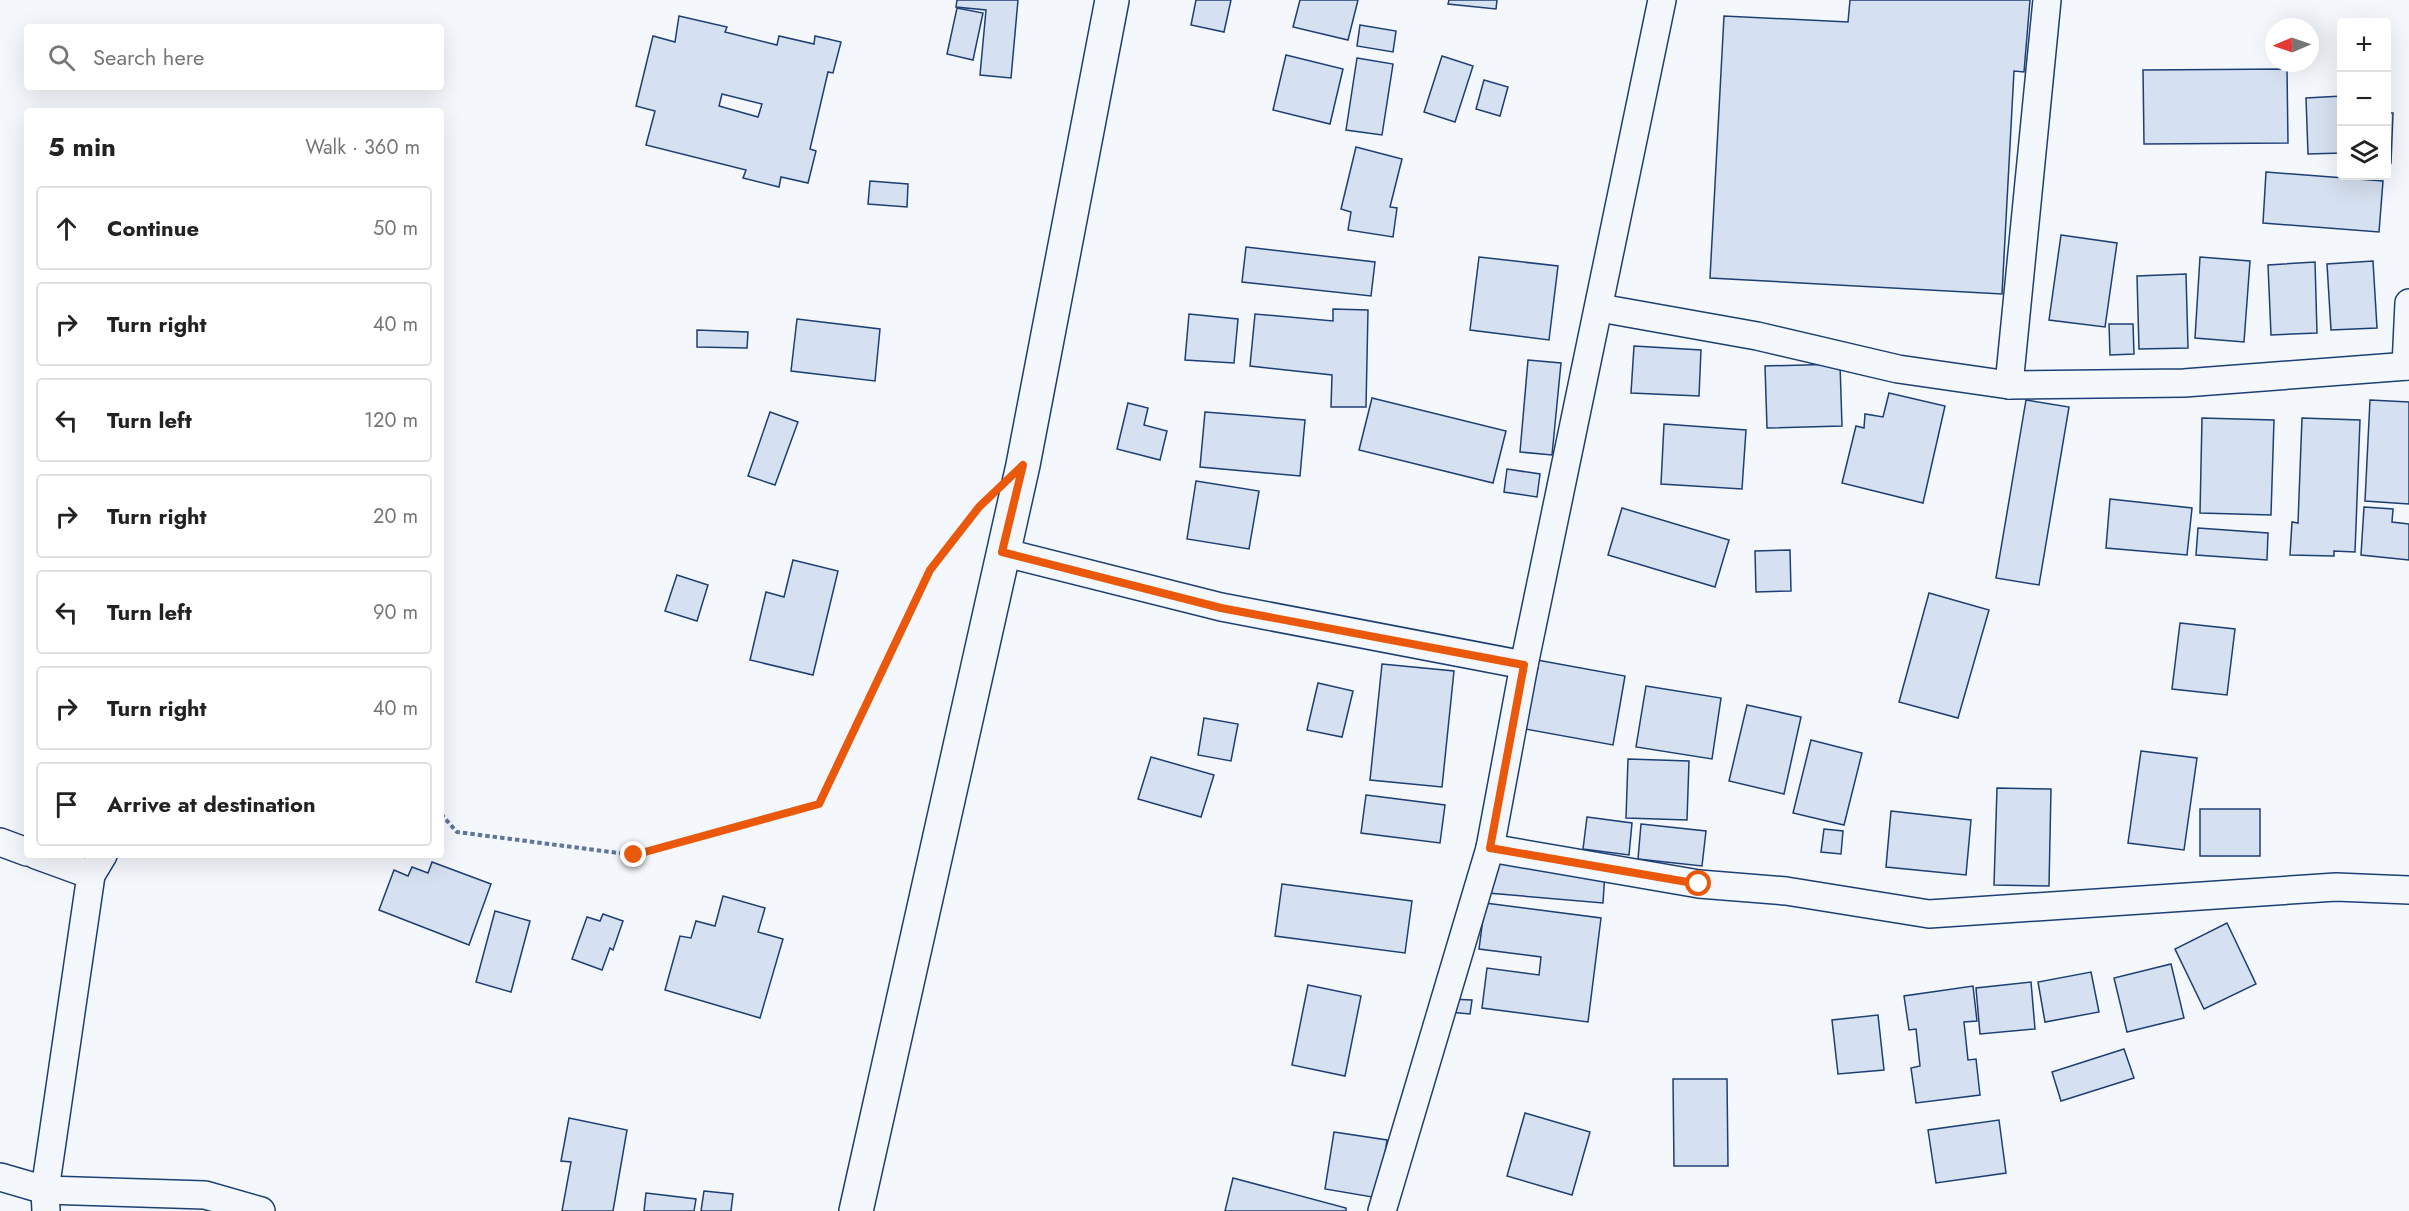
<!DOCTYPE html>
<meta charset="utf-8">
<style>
body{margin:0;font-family:Jost,sans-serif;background:#f2f2f2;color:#222}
.controls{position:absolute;right:18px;top:18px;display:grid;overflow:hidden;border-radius:6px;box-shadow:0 6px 24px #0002}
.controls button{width:54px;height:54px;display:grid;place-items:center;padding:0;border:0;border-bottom:2px solid #e0e0e0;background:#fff;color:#222;font:30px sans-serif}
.compass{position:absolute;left:2265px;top:18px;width:54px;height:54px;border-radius:50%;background:#fff;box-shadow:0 6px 24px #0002;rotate:268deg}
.stop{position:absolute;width:18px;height:18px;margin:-14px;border:4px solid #ea580c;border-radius:50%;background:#fff}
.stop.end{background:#ea580c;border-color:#fff;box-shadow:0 2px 6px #0008}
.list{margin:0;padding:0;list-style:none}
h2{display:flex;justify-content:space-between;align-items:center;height:78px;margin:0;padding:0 24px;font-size:26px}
h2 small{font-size:20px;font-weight:400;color:#767676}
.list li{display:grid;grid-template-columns:39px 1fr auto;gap:18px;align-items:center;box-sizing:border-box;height:84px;margin:0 12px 12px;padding:0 12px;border:2px solid #e0e0e0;border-radius:6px}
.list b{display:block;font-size:22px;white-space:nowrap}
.list em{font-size:20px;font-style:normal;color:#767676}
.icon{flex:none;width:33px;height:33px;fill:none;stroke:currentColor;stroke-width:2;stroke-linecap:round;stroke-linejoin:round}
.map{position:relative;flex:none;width:2409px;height:1211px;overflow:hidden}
.search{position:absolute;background:#fff;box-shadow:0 6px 24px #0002;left:24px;top:24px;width:420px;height:66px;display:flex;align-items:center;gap:15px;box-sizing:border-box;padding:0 21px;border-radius:6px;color:#767676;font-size:22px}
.panel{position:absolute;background:#fff;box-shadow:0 6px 24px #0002;left:24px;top:108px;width:420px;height:750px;border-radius:6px}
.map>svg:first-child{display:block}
</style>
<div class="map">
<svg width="2409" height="1211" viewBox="0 0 2409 1211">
<rect width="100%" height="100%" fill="#f4f7fb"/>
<g fill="#d5e0f0" stroke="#1d3f73" stroke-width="1.5" fill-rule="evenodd">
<path d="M957,0H1018L1011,78L980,75L986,10L956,7Z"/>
<path d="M1196,0H1231L1224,32L1191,25Z"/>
<path d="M1300,0H1358L1348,40L1293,27Z"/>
<path d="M1449,0H1497L1496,9L1448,4Z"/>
<path d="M1850,0H2030L2024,72L2014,71L2002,294L1710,278L1724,16L1848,22Z"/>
<path d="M957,8L983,13L973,60L947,54Z"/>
<path d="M679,16L727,27L725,32L777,45L779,36L814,44L815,36L841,42L833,73L828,72L810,149L816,151L808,183L781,177L779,187L743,178L746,170L646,145L655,111L636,106L653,36L675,42ZM722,94L762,104L758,117L719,106Z"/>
<path d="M1360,25L1396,31L1393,52L1357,46Z"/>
<path d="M1286,55L1343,69L1330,124L1273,110Z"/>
<path d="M1442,56L1473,66L1455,122L1424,112Z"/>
<path d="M1357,58L1393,64L1382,135L1346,130Z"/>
<path d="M2287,69L2288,143L2144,144L2143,70Z"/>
<path d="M1484,80L1508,87L1500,116L1476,109Z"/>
<path d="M2342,96V153L2308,154L2306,98Z"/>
<path d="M2386,113H2393L2391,163H2386Z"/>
<path d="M1356,147L1402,159L1390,207L1397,208L1393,237L1348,230L1351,212L1341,209Z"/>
<path d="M2266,172L2383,181L2379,232L2263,223Z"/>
<path d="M870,181L908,184L907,207L868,204Z"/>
<path d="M2061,235L2117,243L2105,327L2049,320Z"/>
<path d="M1246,247L1375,262L1371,296L1242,282Z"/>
<path d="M1479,257L1558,266L1549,340L1470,330Z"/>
<path d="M2200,257L2250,261L2244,342L2195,338Z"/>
<path d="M2373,261L2377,328L2331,330L2327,264Z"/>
<path d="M2315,262L2317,333L2271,335L2268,265Z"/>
<path d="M2186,274L2188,348L2139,349L2137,276Z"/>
<path d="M1333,309L1368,310L1366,407H1331L1332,375L1250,366L1255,314L1333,321Z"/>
<path d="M1189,314L1238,319L1234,363L1185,360Z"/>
<path d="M797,319L880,329L875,381L791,371Z"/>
<path d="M2109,324H2133L2134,354L2110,355Z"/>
<path d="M697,330L748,332L747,348L697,347Z"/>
<path d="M1634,346L1701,350L1699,396L1631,393Z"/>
<path d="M1528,360L1561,363L1552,455L1520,452Z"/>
<path d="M1840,364L1842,426L1767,428L1765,366Z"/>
<path d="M1889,393L1945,406L1923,503L1842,483L1856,426L1864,428L1865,414L1883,417Z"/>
<path d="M1372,398L1506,431L1493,483L1359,450Z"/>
<path d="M2026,400L2069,407L2039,585L1996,578Z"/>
<path d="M2370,400L2409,402V504L2365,501Z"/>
<path d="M1128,403L1148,408L1144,425L1167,431L1160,460L1117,449Z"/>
<path d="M770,412L798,422L775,485L748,476Z"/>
<path d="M1205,412L1305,420L1300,476L1200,467Z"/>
<path d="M2202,418L2274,420L2271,515L2200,513Z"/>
<path d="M2302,418L2360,420L2355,552L2334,551V556L2290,555L2292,522L2298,523Z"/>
<path d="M1664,424L1746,430L1742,489L1661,484Z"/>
<path d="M1507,469L1540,474L1537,497L1504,492Z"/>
<path d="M1196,481L1259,491L1249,549L1187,539Z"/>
<path d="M2110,499L2192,508L2187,555L2106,548Z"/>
<path d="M2364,507L2393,509L2392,522L2409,524V560L2361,555Z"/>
<path d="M1622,508L1729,540L1715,587L1608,555Z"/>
<path d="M2198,528L2268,533L2267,560L2196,555Z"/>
<path d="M1790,550L1791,591L1756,592L1755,551Z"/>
<path d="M793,560L838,571L813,675L750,660L766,592L784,597Z"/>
<path d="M677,575L708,585L697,621L665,611Z"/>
<path d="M1929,593L1989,610L1958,718L1899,702Z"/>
<path d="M2180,623L2235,629L2227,695L2172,689Z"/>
<path d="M1537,660L1625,676L1613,745L1525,729Z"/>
<path d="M1382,664L1454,671L1442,787L1370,780Z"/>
<path d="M1318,683L1353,691L1342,737L1307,730Z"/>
<path d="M1646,686L1721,698L1712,759L1636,747Z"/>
<path d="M1747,705L1801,717L1784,794L1729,781Z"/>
<path d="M1204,718L1238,724L1231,761L1198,755Z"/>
<path d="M1811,740L1862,753L1844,825L1793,813Z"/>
<path d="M2141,751L2197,758L2184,850L2128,843Z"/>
<path d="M1151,757L1214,775L1201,817L1138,799Z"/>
<path d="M1628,759L1689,761L1687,820L1626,818Z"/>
<path d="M1997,788L2051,789L2049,886L1994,885Z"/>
<path d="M1366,795L1445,805L1440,843L1361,833Z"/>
<rect x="2200" y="809" width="60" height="47"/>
<path d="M1891,811L1971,820L1966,875L1886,867Z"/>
<path d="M1587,817L1632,823L1629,855L1583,849Z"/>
<path d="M1641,824L1706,831L1702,866L1638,859Z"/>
<path d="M1824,829L1843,831L1841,854L1821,852Z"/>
<path d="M1490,861L1605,871L1603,903L1488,893Z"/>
<path d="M432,862L491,884L469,945L379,910L394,870L408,876L412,867L428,873Z"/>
<path d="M1282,884L1412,901L1405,953L1275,936Z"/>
<path d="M723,896L765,908L758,932L783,939L760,1018L665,990L680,936L691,938L696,921L715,926Z"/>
<path d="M1485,903L1601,918L1588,1022L1482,1008L1487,968L1539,975L1541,957L1479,949Z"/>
<path d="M495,911L530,921L511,992L476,982Z"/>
<path d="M603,914L623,921L613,950L610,948L602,970L572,959L587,917L600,921Z"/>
<path d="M2227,923L2256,984L2204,1009L2175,949Z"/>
<path d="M2171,964L2184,1018L2127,1032L2114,978Z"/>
<path d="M2091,972L2099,1012L2045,1022L2038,982Z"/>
<path d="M2031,982L2035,1029L1980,1034L1976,988Z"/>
<path d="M1308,985L1361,996L1345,1076L1292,1065Z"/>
<path d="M1973,986L1977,1021L1964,1022L1968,1060L1976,1059L1980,1095L1916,1103L1911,1068L1920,1066L1916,1029L1909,1030L1904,996Z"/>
<path d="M1450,999L1472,1000L1470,1014L1449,1012Z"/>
<path d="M1878,1015L1884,1070L1838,1074L1832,1020Z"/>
<path d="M2124,1049L2134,1078L2061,1101L2052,1072Z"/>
<path d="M1673,1079H1727L1728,1166H1674Z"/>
<path d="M1525,1113L1590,1132L1572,1195L1507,1176Z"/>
<path d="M569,1118L627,1130L613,1211H562L571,1162L561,1161Z"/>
<path d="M1999,1120L2006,1173L1936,1183L1928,1130Z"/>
<path d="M1334,1132L1387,1140L1378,1198L1325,1189Z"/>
<path d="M1233,1178L1346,1208V1211H1225Z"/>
<path d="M704,1191L733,1194L731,1211H701Z"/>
<path d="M646,1193L696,1199L694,1211H644Z"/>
</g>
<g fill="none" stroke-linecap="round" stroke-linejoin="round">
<g stroke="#1d3f73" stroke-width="30">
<g id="street">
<path d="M1600,308L1757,336L1898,369L2009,385L2184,383L2409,366"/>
<path d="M2406,366L2409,303"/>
<path d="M2009,385L2047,0"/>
<path d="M1002,552L1221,607L1524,665"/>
<path d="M0,842L27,852"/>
<path d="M1490,848L1699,884L1786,891L1929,914L2336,887L2409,890"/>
<path d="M36,855L91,875"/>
<path d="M0,1177L45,1190L205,1195L261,1211"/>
<path d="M46,1211L45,1190L91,875L103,855"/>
<path d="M1382,1211L1490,848L1524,665L1662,0"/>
</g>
</g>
<g stroke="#1d3f73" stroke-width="36">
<path id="primary" d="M856,1211L1023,465L1112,0"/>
</g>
<path stroke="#5e769c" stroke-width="4" stroke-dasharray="4.5 3" stroke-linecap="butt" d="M441,814L457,832L634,855L819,804L930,569L980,506"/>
<use href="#street" stroke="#f4f7fb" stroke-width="27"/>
<use href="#primary" stroke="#f4f7fb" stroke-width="33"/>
</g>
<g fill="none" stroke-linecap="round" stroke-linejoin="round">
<path stroke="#ea580c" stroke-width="8" d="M634,855L819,804L930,570L979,507L1023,465L1002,552L1221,608L1524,665L1490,848L1699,884"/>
</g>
</svg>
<div class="controls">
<button>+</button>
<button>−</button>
<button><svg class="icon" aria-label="layers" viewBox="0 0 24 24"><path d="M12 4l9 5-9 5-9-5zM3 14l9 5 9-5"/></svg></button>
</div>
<svg class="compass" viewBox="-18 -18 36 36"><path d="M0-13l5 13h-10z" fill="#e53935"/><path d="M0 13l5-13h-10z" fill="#767676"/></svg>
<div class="stop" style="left:1699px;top:884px"></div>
<div class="stop end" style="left:634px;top:855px"></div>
<div class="search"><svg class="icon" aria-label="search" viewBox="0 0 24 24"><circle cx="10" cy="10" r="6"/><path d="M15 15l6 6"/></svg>Search here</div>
<section class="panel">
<h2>5 min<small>Walk · 360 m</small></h2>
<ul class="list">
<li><svg class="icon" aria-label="ahead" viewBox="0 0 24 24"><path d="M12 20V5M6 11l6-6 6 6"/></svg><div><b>Continue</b></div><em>50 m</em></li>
<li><svg class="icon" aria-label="right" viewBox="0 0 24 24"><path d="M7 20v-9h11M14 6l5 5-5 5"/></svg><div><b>Turn right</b></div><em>40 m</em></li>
<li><svg class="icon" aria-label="left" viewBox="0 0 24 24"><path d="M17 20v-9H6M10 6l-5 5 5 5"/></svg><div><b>Turn left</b></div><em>120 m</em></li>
<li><svg class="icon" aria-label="right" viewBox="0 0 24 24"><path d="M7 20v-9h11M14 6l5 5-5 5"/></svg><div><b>Turn right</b></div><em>20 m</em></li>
<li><svg class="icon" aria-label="left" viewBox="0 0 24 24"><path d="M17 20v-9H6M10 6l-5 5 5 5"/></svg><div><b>Turn left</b></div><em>90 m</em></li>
<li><svg class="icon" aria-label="right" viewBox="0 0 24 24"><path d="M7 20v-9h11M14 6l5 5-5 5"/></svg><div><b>Turn right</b></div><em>40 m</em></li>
<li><svg class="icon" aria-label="arrive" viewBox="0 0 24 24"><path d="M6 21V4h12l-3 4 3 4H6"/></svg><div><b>Arrive at destination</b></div></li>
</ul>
</section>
</div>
